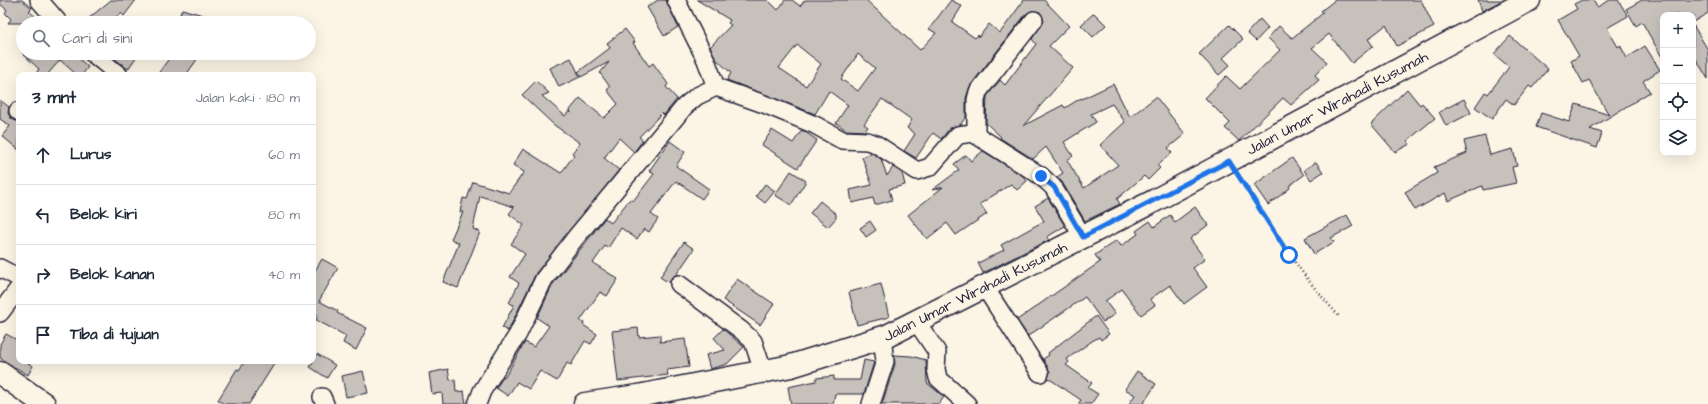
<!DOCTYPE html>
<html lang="id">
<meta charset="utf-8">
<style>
body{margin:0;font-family:"Architects Daughter",sans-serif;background:#f2f2f3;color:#1f2937}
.controls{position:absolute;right:12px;top:12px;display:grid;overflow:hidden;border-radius:8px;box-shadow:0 4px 16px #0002}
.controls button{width:36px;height:36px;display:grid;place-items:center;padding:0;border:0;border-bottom:1px solid #e0e1e3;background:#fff;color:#1f2937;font:20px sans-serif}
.stop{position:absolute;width:12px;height:12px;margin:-9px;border:3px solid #1a73e8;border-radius:50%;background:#fff}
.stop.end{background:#1a73e8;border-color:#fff;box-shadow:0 1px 4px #0008}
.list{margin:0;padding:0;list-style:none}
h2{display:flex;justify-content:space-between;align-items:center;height:52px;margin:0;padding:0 16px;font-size:17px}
h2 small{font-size:13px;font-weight:400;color:#747a83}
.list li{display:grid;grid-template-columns:26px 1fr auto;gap:12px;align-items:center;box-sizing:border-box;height:60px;padding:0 16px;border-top:1px solid #e0e1e3}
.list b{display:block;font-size:15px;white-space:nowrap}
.list em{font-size:13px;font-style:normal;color:#747a83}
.icon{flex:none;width:22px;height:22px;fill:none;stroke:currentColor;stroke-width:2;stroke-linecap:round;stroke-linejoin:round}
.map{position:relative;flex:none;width:1708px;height:404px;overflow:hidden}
.search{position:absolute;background:#fff;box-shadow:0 4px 16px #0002;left:16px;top:16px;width:300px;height:44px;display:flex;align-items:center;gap:10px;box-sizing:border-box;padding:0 14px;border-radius:22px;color:#747a83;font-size:15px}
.panel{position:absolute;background:#fff;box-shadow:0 4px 16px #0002;left:16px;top:72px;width:300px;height:292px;border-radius:8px}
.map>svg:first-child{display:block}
</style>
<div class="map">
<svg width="1708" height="404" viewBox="0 0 1708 404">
<rect width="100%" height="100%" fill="#fcf5e5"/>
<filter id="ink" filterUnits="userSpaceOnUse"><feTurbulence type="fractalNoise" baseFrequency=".025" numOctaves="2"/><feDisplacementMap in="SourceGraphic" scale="8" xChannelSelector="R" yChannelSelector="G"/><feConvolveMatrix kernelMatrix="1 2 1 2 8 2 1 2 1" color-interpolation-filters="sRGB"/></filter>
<g filter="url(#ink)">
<g fill="#c6c1bb" stroke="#22223b" fill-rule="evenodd">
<path d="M0,0H22L32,8L29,11L43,23H8L11,19L5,13L7,10L0,4Z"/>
<path d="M111,0H136L124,16L121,13L109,23H83Z"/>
<path d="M658,0H666L678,27L664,36L647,7Z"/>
<path d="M697,0H768L778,10L785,0H792L800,6L805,0H866L920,50L936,33L929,29L951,0L962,6L952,22L975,38L978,35L979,37L989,24L1000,33L1024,0H1044L1069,26L1049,46L1073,68L1023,126L1063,105L1065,108L1081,98L1082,99L1113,84L1130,117L1156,97L1185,134L1168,148L1172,153L1157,165L1160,168L1148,180L1144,176L1117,199L1120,204L1085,221L1062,182L1057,177L1063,173L1046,147L1033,159L1000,138L1001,137L986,123L987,96L1000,80L1005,85L1036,44L1032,39L1044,21L1040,12L1031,11L1026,14L970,86L966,98V117L960,125L950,128L941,139L933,133L916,158L904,151L915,134L907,128L912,120L882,99L864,124L868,127L865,131L846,130L836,123L848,105L829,91L815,114L727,80L731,73L716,59L710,47L731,25L728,23L730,20ZM797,45L821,64L806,86L779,68ZM858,54L875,68L858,91L841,79ZM1112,104L1125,122L1100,145L1118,165L1084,188L1067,160L1073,156L1064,142L1096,122L1091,114Z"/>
<path d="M1335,0H1421L1434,27L1397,46L1386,25L1368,39L1373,46L1352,63L1329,34L1312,48L1327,62L1315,75L1319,80L1291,105L1283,98L1239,141L1225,128L1230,123L1205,98L1226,76L1240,89L1280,50L1268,38L1279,26L1292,38L1323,13L1321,11Z"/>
<path d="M1478,0H1503L1482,11Z"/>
<path d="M1582,0H1593L1597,7L1610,0H1618L1628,16L1607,28L1618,47L1620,45L1627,58L1645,46L1660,70L1643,81L1650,92L1590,129L1602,133L1597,148L1536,127L1541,113L1569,122L1576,104L1609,115L1589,80L1583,83L1571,61L1579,56L1558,20L1577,9L1574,4Z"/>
<path d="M1642,0H1708V13L1693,22V15H1663V59L1642,22L1636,26L1626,9Z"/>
<path d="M182,9L220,20V23H177Z"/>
<path d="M1094,13L1106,25L1093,37L1081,25Z"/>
<path d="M1260,19L1268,28L1256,41L1247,33Z"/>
<path d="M1229,25L1243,39L1223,58L1230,65L1219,75L1199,54Z"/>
<path d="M1693,25L1708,50V79L1693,54Z"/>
<path d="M625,29L635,42L633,43L649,66L653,63L668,84L666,87L677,99L664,115L662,113L639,137L643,140L634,152L619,138L604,158L619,170L536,273L508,331L502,328L514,305L509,303L519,283L510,277L525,254L511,244L524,225L509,214L514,207L480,196L473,229L480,232L458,288L443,282L459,243L451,239L463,212H460L463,198L467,199L473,182L509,193L524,172L513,165L523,149L561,173L574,155L572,153L580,143L554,125L522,95L536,81L549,93L542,96L565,116L569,111L571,113L570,110L580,98L604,118L618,104L607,90L610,87L600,73L609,62L581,77L578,72L610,48L607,43Z"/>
<path d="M1510,36L1548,69L1532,88L1529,86L1514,105L1506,99L1492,119L1475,107L1485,92L1488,94L1509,67L1494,54Z"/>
<path d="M22,53H73L88,67L82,75H77L60,60L47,75H35L39,69Z"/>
<path d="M121,53H139L128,69L115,59Z"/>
<path d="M173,53H192L198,58L186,75H157Z"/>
<path d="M571,58L580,77L559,87L550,68Z"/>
<path d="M1407,89L1420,105L1422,103L1435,118L1407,141L1410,144L1395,152L1371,124Z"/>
<path d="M1464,99L1471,113L1446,126L1439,112Z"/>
<path d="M0,100L9,107L8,113L11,118L19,122V150L2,136L10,126L0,119Z"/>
<path d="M772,130L793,143L802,130L817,140L798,168L762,145Z"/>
<path d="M1485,136L1490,155L1513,149L1517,166L1512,167L1516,183L1483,190L1482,186L1448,201L1445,193L1415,210L1405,192L1437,173L1434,167L1467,153L1464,141Z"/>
<path d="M670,141L685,152L676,166L709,189L702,199L676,181L651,214L658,219L649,232L644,229L637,239L621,228L608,248L605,246L593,263L618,279L607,296L600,292L580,321L584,323L583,325L597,334L591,344L585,341L571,365L567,363L557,381L540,371L529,389L517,382L508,396L496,388L504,376L505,377L525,342L534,347L549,326L537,318L553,284L605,218L611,223L630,199L633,201L654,174L649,171Z"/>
<path d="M983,151L1023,176L1027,181L1017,190L1011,184L980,204L987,214L956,235L947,223L927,239L908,215L943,187L932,190L959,170L954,164L966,155L971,161Z"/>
<path d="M872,153L881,159L887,176L893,167L902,173L905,185L889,189L892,200L875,205L873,198L852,203L850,190L872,185L862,157Z"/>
<path d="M1292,158L1304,175L1289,186L1290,188L1268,205L1254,185Z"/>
<path d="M1316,162L1323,172L1311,180L1304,170Z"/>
<path d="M791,171L806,181L791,205L775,195Z"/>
<path d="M765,184L775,191L765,203L756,196Z"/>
<path d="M1048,198L1065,226L1047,237L1049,240L983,273L978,263L1004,250L1001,245L1044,221L1035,206Z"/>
<path d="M820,201L836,214V218L828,227L810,213Z"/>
<path d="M1195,207L1208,225L1190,239L1205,259L1193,268L1207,287L1184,304L1170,285L1150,299L1155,305L1141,315L1122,289L1105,301L1115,314L1103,322L1085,297L1028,336L1017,320L1100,262L1095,255L1117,240L1121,246L1138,234L1136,231L1150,221L1154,227L1170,215L1175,222Z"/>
<path d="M1347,215L1353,226L1331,238L1334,242L1314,254L1305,238Z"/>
<path d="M870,221L876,230L866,237L860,228Z"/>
<path d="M684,242L694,249L676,275L671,278L669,283L660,277Z"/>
<path d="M322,259L338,268L319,301L338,311L337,313L367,328L356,350L343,343L346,336L316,320L318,315L313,312V274Z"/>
<path d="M737,279L774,304L760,325L723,300Z"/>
<path d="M881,284L889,317L857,325L849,292Z"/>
<path d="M1096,316L1109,334L1101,340L1099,337L1092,341L1067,359L1069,362L1066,365L1092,383L1088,388L1098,394L1091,404H1078L1081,400L1048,378L1050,372L1043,359L1049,355L1048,353Z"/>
<path d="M638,328L639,337L660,335V342L685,339L689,367L667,370L668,375L618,381L612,331Z"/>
<path d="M723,329L744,347L727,364L710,369L706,355L725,350L714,338Z"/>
<path d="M6,334L19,341V361H25L33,366L28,375L0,358V344Z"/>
<path d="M317,354L335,365L327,378L310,367Z"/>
<path d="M894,355L911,356L926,360L927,383L944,397L939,404H882L895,364Z"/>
<path d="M864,360L874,362L864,394H835L833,404H791L788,387L816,381V378L834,376V380H860Z"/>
<path d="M245,361H276L249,404H224L218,400L237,369L239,370Z"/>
<path d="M448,369L450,380L455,379L456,392L464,391L466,404H443L442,393L432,394L429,373Z"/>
<path d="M363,371L368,393L346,397L342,376Z"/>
<path d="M1137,371L1156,384L1143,404H1129L1135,395L1125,389Z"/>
</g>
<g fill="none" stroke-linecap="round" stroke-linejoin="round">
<g stroke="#22223b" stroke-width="20">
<g id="minor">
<path d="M39,0L59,23"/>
<path d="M676,0L706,60L716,87"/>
<path d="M92,53L119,75"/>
<path d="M18,111L19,112"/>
<path d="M976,135V100L978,92L1034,20"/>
<path d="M0,268L19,278"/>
<path d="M679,284L741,330L753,341L763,371"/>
<path d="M984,286L1040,373"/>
<path d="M0,313L19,288"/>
<path d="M916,321L937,352L936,369L938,378L967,404"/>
<path d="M322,397L325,404"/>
<path d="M477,404L482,391L518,334L544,279L576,237L685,106L697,96L716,87L764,104L815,125L842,140L867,141L876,144L917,171L930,167L958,135L973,133L1041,176L1053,187L1083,237"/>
<path d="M871,404L885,361L882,338"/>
</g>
</g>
<g stroke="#22223b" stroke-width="25">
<g id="major">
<path d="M0,373L44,404"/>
<path id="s1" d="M585,404L638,396L791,366L887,336L1154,201L1529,0"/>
</g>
</g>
<path stroke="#22223b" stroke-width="2.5" stroke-dasharray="1 3" stroke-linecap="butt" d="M1238,175C1269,225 1299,273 1339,316"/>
<use href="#minor" stroke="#fcf5e5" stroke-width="17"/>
<use href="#major" stroke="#fcf5e5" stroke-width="22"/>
</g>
</g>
<g fill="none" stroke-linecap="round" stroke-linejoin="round" filter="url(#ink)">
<path stroke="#1a73e8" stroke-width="5" d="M1041,176L1054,187L1083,237L1229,161L1289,255"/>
</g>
<g text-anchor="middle" stroke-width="3" stroke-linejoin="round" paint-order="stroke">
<g font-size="15" fill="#22223b" stroke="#fcf5e5">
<text dy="5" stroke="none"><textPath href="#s1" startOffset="817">Jalan Umar Wirahadi Kusumah</textPath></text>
<text dy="5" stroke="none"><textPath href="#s1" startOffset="409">Jalan Umar Wirahadi Kusumah</textPath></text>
</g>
</g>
</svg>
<div class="controls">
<button>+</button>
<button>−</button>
<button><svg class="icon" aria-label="locate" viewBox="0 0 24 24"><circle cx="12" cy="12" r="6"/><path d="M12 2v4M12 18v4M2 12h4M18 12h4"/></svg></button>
<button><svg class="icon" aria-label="layers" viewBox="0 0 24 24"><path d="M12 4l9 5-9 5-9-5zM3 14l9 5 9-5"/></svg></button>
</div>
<div class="stop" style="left:1289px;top:255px"></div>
<div class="stop end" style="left:1041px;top:176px"></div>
<div class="search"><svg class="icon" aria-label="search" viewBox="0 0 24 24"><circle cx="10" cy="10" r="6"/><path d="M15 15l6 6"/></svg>Cari di sini</div>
<section class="panel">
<h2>3 mnt<small>Jalan kaki · 180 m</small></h2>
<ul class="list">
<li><svg class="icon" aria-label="ahead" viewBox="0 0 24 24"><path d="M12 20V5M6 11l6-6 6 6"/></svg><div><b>Lurus</b></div><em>60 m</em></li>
<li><svg class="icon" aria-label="left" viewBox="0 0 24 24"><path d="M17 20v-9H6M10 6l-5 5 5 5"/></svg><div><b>Belok kiri</b></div><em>80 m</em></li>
<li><svg class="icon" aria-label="right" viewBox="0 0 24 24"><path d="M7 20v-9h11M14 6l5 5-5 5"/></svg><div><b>Belok kanan</b></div><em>40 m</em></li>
<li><svg class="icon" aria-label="arrive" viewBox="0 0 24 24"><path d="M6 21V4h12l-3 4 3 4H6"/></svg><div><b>Tiba di tujuan</b></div></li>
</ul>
</section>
</div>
